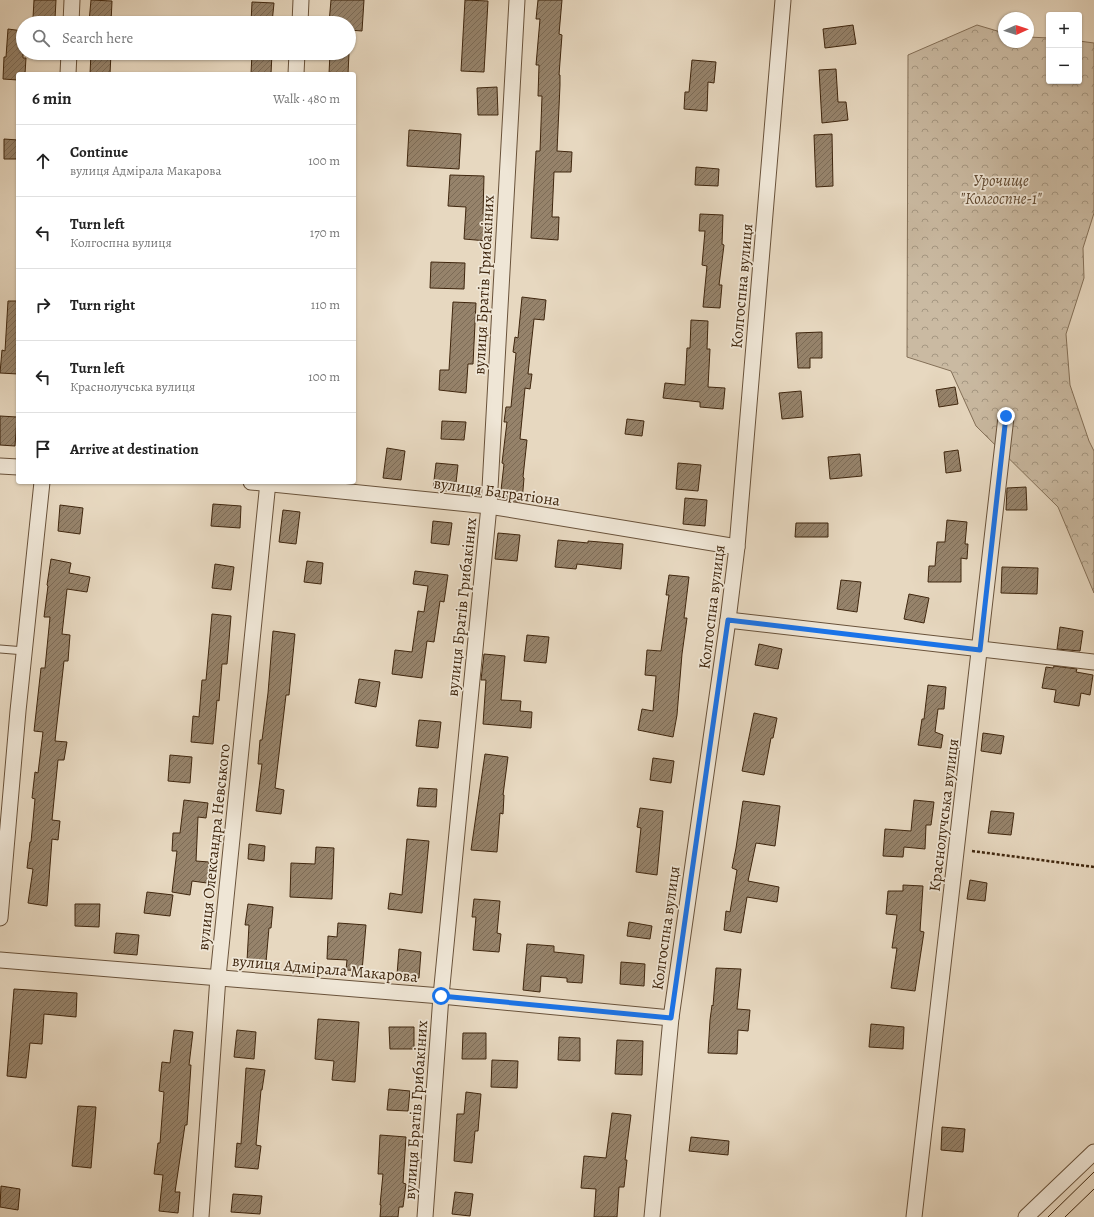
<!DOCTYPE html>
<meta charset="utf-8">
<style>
body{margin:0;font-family:Alegreya,serif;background:#f6f6f6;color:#222}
.controls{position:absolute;right:12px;top:12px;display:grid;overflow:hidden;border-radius:4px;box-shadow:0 1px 3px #0004}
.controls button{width:36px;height:36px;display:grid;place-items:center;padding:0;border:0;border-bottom:1px solid #e0e0e0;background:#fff;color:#222;font:20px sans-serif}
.compass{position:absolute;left:998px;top:12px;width:36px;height:36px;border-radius:50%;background:#fff;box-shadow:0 1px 3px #0004;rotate:87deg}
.stop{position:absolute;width:12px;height:12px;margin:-9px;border:3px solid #1a73e8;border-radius:50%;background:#fff}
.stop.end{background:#1a73e8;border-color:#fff;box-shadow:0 1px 4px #0008}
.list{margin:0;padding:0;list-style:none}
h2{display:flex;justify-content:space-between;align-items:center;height:52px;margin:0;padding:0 16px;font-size:17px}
h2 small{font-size:13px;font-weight:400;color:#767676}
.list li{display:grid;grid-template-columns:26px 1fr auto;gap:12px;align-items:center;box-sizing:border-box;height:72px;padding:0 16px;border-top:1px solid #e0e0e0}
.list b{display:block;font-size:15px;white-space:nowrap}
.list p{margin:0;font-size:13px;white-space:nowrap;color:#767676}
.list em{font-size:13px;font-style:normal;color:#767676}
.icon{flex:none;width:22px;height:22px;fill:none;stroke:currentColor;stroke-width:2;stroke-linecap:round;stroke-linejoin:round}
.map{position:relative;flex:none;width:1094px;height:1217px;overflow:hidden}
.search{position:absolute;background:#fff;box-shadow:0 1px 3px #0004;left:16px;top:16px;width:340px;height:44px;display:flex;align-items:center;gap:10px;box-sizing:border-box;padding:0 14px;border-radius:22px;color:#767676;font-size:15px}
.panel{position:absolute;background:#fff;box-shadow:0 1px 3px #0004;left:16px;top:72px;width:340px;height:412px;border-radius:4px}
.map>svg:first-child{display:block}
</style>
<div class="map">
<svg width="1094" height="1217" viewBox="0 0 1094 1217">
<defs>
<pattern id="forest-crowns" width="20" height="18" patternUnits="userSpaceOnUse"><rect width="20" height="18" fill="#cabaa2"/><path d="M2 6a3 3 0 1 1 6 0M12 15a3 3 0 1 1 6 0" fill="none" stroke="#a59782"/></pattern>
<pattern id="building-hatch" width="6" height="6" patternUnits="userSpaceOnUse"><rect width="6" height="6" fill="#96836b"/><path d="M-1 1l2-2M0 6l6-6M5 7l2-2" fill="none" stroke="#7c6b56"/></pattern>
</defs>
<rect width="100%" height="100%" fill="#e7d8c0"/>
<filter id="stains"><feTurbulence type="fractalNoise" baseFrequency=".005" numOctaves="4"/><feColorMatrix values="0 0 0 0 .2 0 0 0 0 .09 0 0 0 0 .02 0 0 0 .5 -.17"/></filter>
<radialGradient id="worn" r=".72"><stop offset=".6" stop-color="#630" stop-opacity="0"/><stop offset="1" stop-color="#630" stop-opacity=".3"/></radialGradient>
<path fill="url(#forest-crowns)" stroke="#847058" d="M977,25L1004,33V42H1028V37L1049,38V81H1079V41L1094,43V213L1083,248L1084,278L1066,334L1070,385L1089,441L1094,451V593L1058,507L976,426L951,371L907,357L908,55Z"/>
<g fill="url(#building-hatch)" stroke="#3f260e">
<path d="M34,0H56L55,19L33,18Z"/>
<path d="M91,0L112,1L111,23L89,22Z"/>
<path d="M331,0H364L362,31L349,30V23H329Z"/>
<path d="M465,0L488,1L484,72L461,71Z"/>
<path d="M538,0H562L559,34L562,35L559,75H560V85L557,151L572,152L571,172H554L552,217H559L558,240L531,238L536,151H540L542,96H538L539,65H536L540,19H536Z"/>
<path d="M252,2L274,3L272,23H251Z"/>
<path d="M853,25L856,44L825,48L823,29Z"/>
<path d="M8,29L23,31V58H26L25,74H18V80L3,79L4,57H6Z"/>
<path d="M91,53H111L110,74H90Z"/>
<path d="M252,53H272L271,74H251Z"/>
<path d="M330,53H349L348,74H329Z"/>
<path d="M692,60L716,62L714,83L708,82L707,111L684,109L685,92H689Z"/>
<path d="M836,69L838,102H846L848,120L822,123L819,70Z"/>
<path d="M497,87L498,115H478L477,88Z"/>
<path d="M409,130L461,134L459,169L407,166Z"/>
<path d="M832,134L833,186L816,187L814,135Z"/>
<path d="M4,139L18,140V159H4Z"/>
<path d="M696,167L719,169L718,186L695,185Z"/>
<path d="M450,175L484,176L483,214L489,215L487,241L464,239L466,207L448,206Z"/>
<path d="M700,214L723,215L722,244L724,245L719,285H722L720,308L703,307L707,266L702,265L705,231H699Z"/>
<path d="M431,262L465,263L464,289L430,288Z"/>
<path d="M522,297L546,300L544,320L534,319L528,374H532L530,389L525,388L520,439L527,440L523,477L524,478L522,502L500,499L504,464L502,463L507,422H504L506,407H511L516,353L513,352L515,337L518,338Z"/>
<path d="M8,301H18V374L0,373L2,350L5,351Z"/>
<path d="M453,302L476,303L473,364H468L466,393L439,390L440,370H449Z"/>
<path d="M691,320L708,321L707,349H710L708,387L725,388L723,409L700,407V402L663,398L665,383L685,385L687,348H690Z"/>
<path d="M822,332V358H810V368H798L796,333Z"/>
<path d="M955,387L958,404L939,407L936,390Z"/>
<path d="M801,391L803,417L782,419L779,393Z"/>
<path d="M0,416L17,417L15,446L0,445Z"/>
<path d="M627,419L644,421L642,436L625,434Z"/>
<path d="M442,421L466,422L464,440L441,439Z"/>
<path d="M387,448L405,451L401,480L383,478Z"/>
<path d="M958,450L961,471L946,473L944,452Z"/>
<path d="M860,454L862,476L830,479L828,457Z"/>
<path d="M436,463L458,465L455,492L433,489Z"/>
<path d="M678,463L701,465L698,491L676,489Z"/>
<path d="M1026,487L1027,510H1006L1007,488Z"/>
<path d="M685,498L707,500L705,526L683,524Z"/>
<path d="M213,504L241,506L240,528L211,526Z"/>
<path d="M60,505L83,508L80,534L58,531Z"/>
<path d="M283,510L300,512L296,544L279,542Z"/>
<path d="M947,520L967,522L965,544H968L967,559L961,558V582H928L929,566H935L937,542H945Z"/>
<path d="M433,521L452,523L449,545L431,543Z"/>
<path d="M796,523H828V537H795Z"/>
<path d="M498,533L520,535L517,561L495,559Z"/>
<path d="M558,540L588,543V541L623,544L621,569L577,564L576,569L555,567Z"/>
<path d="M51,559L71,563L69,573L90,577L87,592L67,589L62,634L70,635L68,661H64L55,741L67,742L64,760H58L52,820L60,821L58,840L52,839L47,906L28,903L33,869L27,868L30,842H31L35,799L32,798L35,772L38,773L43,732L34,731L41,668H45L50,617H44L48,586L47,585Z"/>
<path d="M307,561L323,563L321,584L304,582Z"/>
<path d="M215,564L234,567L231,590L212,588Z"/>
<path d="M1002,567L1038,568L1037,594L1001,593Z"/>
<path d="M415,571L448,575L444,602L440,601L434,642L427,641L422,678L392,674L395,650L412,652L418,611L424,612L428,586L413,584Z"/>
<path d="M669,575L689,577L684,618H687L682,654L677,715L673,737L638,730L642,709L653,711L656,676L645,675L647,650L661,651L669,595H666Z"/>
<path d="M841,580L861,582L857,612L837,609Z"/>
<path d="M909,594L929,598L924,623L904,619Z"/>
<path d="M212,614L231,616L227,664H222L219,701L217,700L213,744L191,742L193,716L199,717L202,680H206Z"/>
<path d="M1060,627L1083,631L1080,651L1057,649Z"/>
<path d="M273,631L295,634L289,695H286L275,788L284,790L281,814L256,811L262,764H258L260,740H262L268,693Z"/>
<path d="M527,635L549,637L546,663L524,661Z"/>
<path d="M759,644L782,649L778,669L755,665Z"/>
<path d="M484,654L505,656L501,700L521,701L520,711L532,712L531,728L483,724L486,680H481Z"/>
<path d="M1054,666L1077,669L1076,672L1093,675L1090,695L1081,693L1079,706L1054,702L1056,690L1042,688L1046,667L1053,668Z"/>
<path d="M359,679L380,682L376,707L355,703Z"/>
<path d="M928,685L946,687L944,709H938L935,732L943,735L941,748L918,745L922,719H924Z"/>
<path d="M754,713L777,718L773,738H771L764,775L742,771Z"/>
<path d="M419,720L441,722L438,748L416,746Z"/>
<path d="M983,733L1004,736L1001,754L981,751Z"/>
<path d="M485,754L508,757L503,795H504L503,814L500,813L497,852L471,850Z"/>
<path d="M170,755L192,757L190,783L168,781Z"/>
<path d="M653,758L674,761L671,783L650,780Z"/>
<path d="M419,788L437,789L436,807L417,806Z"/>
<path d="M184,800L208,803L206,818L198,817L196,861L209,862L207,883L192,881L190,895L172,892L177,851H172L173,833H180Z"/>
<path d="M914,800L934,802L931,825H926L925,849L904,847L903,857L883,856L885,829L911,831Z"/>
<path d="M743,801L780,806L775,846L756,843L748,881L779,887L777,902L747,897L741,933L724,930L726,911L730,912L737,870L732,868L736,848Z"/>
<path d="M640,808L663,811L657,875L636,872L641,828L637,827Z"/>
<path d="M991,811L1014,813L1011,835L988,833Z"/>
<path d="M407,839L429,841L422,913L388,909L390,893L402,895Z"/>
<path d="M249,844L265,846L264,861L248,859Z"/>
<path d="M316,847L334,848L332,899L290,897L291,863L315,864Z"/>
<path d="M970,880L987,883L985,901L967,899Z"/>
<path d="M903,885L923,886L920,931L924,932L915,991L891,988L897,948H892L897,915L886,914L888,891H903Z"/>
<path d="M147,892L173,895L170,916L144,913Z"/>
<path d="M474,899L500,901L497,933L501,934L499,952L473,950L476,917H472Z"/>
<path d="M75,904H100L99,927L75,926Z"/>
<path d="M248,904L273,907L271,928H269L266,962L247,961L249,925H245Z"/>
<path d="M629,922L652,926L650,939L627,936Z"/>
<path d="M338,923L366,925L362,971L346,970L347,960L327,959L328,936L337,937Z"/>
<path d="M116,933L139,935L137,955L114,953Z"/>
<path d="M527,944L554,946V952L584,955L582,983L567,982V978L541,976L540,992L523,990Z"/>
<path d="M399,949L421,952L419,978L397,975Z"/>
<path d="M621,962L645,964L644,986L620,984Z"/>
<path d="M716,968L741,969L737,1009L750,1010L748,1031L738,1030L737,1054L708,1053L710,1020L712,1005L713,1006Z"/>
<path d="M14,989L77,993L76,1017L44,1014L42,1044L30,1043L26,1078L7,1076Z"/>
<path d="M318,1019L359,1022L355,1082L332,1080L334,1061L315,1059Z"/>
<path d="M871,1024L904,1027L903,1049L869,1047Z"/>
<path d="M389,1027H414V1049H390Z"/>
<path d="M174,1030L193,1032L189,1065H191L187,1125H185L175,1192H180L178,1213L159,1211L163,1175L154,1174L158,1143H160L164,1092L159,1091L162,1062L170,1063Z"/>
<path d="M237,1030L256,1032L254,1059L234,1057Z"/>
<path d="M463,1033H486V1059H462Z"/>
<path d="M559,1037L580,1038V1061L558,1060Z"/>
<path d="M617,1040L643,1041L642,1075L615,1074Z"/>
<path d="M492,1060L518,1061L517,1088L491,1087Z"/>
<path d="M246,1068L265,1070L262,1090H261L256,1145L261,1146L258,1169L235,1167L237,1143L241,1144Z"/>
<path d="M389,1089L410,1091L408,1111L387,1110Z"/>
<path d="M466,1092L481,1094L478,1131H475L472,1163L454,1161L457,1114H464Z"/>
<path d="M78,1106L96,1107L91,1168L72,1166Z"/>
<path d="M612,1113L631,1115L625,1160H627L624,1187H619L617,1217H594L596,1189L581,1188L584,1156L606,1158Z"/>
<path d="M942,1127L965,1129L963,1152L941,1150Z"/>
<path d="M380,1135L406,1137L403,1183L406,1184L403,1207H399L398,1217H380L381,1205H380L383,1174H378Z"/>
<path d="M691,1137L729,1141L728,1155L689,1151Z"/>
<path d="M1,1186L20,1189L18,1210L0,1207Z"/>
<path d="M455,1192L473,1194L470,1216L452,1214Z"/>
<path d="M233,1194L262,1196L260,1214L231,1212Z"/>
</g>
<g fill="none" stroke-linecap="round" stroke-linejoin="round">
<g stroke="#69523a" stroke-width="9">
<path id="service" d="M0,649L25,651"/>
</g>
<g stroke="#69523a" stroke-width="17">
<g id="minor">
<path d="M71,23L72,0"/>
<path d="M300,23L301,0"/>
<path d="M68,74L69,53"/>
<path d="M296,74L297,53"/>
<path d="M0,466L18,467"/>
<path d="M251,482L489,506L737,547"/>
<path d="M728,620L1094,662"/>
<path d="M0,918L18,711L42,482"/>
<path d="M0,960L441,996L671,1018"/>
<path d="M201,1217L218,977L268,482"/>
<path d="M425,1217L441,996L489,506L517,0"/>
<path d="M652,1217L671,1018L728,620L737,547L783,0"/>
<path d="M914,1217L1006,417"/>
<path d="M1026,1217L1094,1152"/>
</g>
</g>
<path stroke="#3f260e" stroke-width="2.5" stroke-dasharray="3 2" stroke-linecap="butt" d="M972,851L1094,867"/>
<use href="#service" stroke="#efe6d6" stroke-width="7"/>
<use href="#minor" stroke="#efe6d6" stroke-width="15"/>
<g stroke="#3f260e" stroke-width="1">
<path d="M1048,1217L1094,1172"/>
<path d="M1065,1217L1094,1189"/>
</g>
</g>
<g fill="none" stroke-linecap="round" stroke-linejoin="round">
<path stroke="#1a73e8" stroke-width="5" d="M441,996L671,1018L728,620L980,650L1006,416"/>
</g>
<g text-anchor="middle" stroke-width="3.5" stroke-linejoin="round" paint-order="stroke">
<g font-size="16" font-style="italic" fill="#624b33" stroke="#efe6d6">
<text x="1001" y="186">Урочище<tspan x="1001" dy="18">"Колгоспне-1"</tspan></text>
</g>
<g font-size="16" fill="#3f260e" stroke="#efe6d6">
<text transform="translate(483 285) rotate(-87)" y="6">вулиця Братів Грибакіних</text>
<text transform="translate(741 286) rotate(-85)" y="6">Колгоспна вулиця</text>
<text transform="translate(497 491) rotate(8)" y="6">вулиця Багратіона</text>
<text transform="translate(461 607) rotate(-84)" y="6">вулиця Братів Грибакіних</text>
<text transform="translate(711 607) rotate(-83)" y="6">Колгоспна вулиця</text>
<text transform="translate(943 815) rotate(-83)" y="6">Краснолучська вулиця</text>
<text transform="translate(213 847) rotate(-84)" y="6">вулиця Олександра Невського</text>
<text transform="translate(665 928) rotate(-82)" y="6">Колгоспна вулиця</text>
<text transform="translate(325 968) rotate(5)" y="6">вулиця Адмірала Макарова</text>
<text transform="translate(415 1110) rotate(-86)" y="6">вулиця Братів Грибакіних</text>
</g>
</g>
<rect width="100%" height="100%" filter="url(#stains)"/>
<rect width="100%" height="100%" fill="url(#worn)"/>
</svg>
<div class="controls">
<button>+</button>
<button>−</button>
</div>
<svg class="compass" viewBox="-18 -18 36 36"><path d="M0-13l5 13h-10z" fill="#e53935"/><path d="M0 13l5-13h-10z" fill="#767676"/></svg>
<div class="stop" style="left:441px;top:996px"></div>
<div class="stop end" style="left:1006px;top:416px"></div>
<div class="search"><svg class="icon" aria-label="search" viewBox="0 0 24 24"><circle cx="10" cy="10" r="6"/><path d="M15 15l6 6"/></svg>Search here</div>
<section class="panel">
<h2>6 min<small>Walk · 480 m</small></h2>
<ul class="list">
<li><svg class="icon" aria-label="ahead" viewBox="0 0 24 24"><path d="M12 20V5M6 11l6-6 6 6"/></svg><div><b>Continue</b><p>вулиця Адмірала Макарова</p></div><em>100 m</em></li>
<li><svg class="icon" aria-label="left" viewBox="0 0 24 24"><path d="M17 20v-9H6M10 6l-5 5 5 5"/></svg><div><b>Turn left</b><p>Колгоспна вулиця</p></div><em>170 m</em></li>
<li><svg class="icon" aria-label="right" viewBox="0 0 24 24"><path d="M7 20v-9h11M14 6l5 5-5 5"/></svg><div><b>Turn right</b></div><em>110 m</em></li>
<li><svg class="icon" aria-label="left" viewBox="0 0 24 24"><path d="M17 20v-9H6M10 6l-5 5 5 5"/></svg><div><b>Turn left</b><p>Краснолучська вулиця</p></div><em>100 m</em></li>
<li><svg class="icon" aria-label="arrive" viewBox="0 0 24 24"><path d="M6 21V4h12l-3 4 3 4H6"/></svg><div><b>Arrive at destination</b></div></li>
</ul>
</section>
</div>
